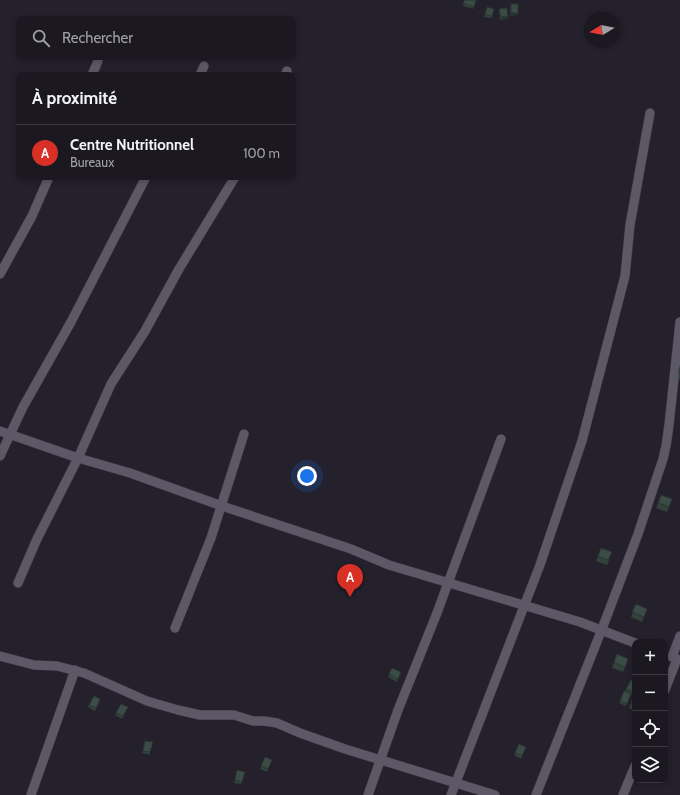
<!DOCTYPE html>
<html lang="fr">
<meta charset="utf-8">
<style>
body{margin:0;font-family:Cabin,sans-serif;background:#28252e;color:#f1f3f6}
.controls{position:absolute;right:12px;bottom:12px;display:grid;overflow:hidden;border-radius:8px;box-shadow:0 2px 6px #0003}
.controls button{width:36px;height:36px;display:grid;place-items:center;padding:0;border:0;border-bottom:1px solid #39373f;background:#1b1821;color:#f1f3f6;font:20px sans-serif}
.compass{position:absolute;left:584px;top:12px;width:36px;height:36px;border-radius:50%;background:#1b1821;box-shadow:0 2px 6px #0003;rotate:260deg}
.you{position:absolute;left:307px;top:476px;width:14px;height:14px;margin:-10px;border:3px solid #fff;border-radius:50%;background:#1a73e8;box-shadow:0 0 0 6px #1a73e833}
.badge{display:grid;place-items:center;width:26px;height:26px;border-radius:50%;background:#d93025;color:#fff;font-size:13px;font-weight:700}
.pin{position:absolute;translate:-50% -33px;filter:drop-shadow(0 1px 2px #0008)}
.pin::after{content:'';position:absolute;top:21px;width:14px;height:12px;background:inherit;clip-path:polygon(0 0,100% 0,50% 100%)}
.list{margin:0;padding:0;list-style:none}
h2{display:flex;justify-content:space-between;align-items:center;height:52px;margin:0;padding:0 16px;font-size:17px}
h2 small{font-size:13px;font-weight:400;color:#a0a0a5}
.list li{display:grid;grid-template-columns:26px 1fr auto;gap:12px;align-items:center;box-sizing:border-box;height:56px;padding:0 16px;border-top:1px solid #39373f}
.list b{display:block;font-size:15px;white-space:nowrap}
.list p{margin:0;font-size:13px;white-space:nowrap;color:#a0a0a5}
.list em{font-size:13px;font-style:normal;color:#a0a0a5}
.icon{flex:none;width:22px;height:22px;fill:none;stroke:currentColor;stroke-width:2;stroke-linecap:round;stroke-linejoin:round}
.map{position:relative;flex:none;width:680px;height:795px;overflow:hidden}
.search{position:absolute;background:#1b1821;box-shadow:0 2px 6px #0003;left:16px;top:16px;width:280px;height:44px;display:flex;align-items:center;gap:10px;box-sizing:border-box;padding:0 14px;border-radius:8px;color:#a0a0a5;font-size:15px}
.panel{position:absolute;background:#1b1821;box-shadow:0 2px 6px #0003;left:16px;top:72px;width:280px;height:108px;border-radius:8px}
.map>svg:first-child{display:block}
</style>
<div class="map">
<svg width="680" height="795" viewBox="0 0 680 795">
<rect width="100%" height="100%" fill="#24202c"/>
<g fill="none" stroke-linecap="round" stroke-linejoin="round">
<g stroke="#3d3a44" stroke-width="10">
<g id="street">
<path d="M92,75L98,61"/>
<path d="M200,75L204,66"/>
<path d="M285,75L287,71"/>
<path d="M0,274L32,216L49,177"/>
<path d="M0,431L78,458L130,473L222,506L351,549L389,565L580,622L635,643"/>
<path d="M0,456L23,407L71,322L146,177"/>
<path d="M18,583L37,539L78,458L111,384L145,331L179,269L235,177"/>
<path d="M175,628L211,538L244,434"/>
<path d="M0,656L34,665L57,666L84,673L147,701L178,710L200,715H234L253,721H264L277,723L300,733L345,749L495,795"/>
<path d="M672,657L680,636"/>
<path d="M665,690L677,659"/>
<path d="M31,795L75,670"/>
<path d="M368,795L398,710L437,613L501,439"/>
<path d="M451,795L540,565L582,441L625,276L630,225L650,113"/>
<path d="M536,795L602,629L638,534L663,459L666,446L669,425L680,322"/>
<path d="M623,795L635,766"/>
</g>
</g>
<use href="#street" stroke="#5c5866" stroke-width="9"/>
</g>
<g fill="#33413c">
<path d="M465,0H476L473,9L463,6Z"/>
<path d="M511,4L518,13L517,15L510,16V7Z"/>
<path d="M494,9L491,18L484,17L486,10Z"/>
<path d="M499,9L508,16L507,19L500,20L499,12Z"/>
<path d="M680,366V379H679L678,370Z"/>
<path d="M661,495L672,499L667,512L656,508Z"/>
<path d="M601,548L612,552L607,565L596,561Z"/>
<path d="M636,604L647,609L642,622L631,617Z"/>
<path d="M617,654L628,659L623,672L612,668Z"/>
<path d="M392,668L401,672L397,682L388,677Z"/>
<path d="M626,689H635L632,695L625,691Z"/>
<path d="M631,694L626,706L619,703L620,701Z"/>
<path d="M634,694L635,695V710L629,708Z"/>
<path d="M100,702L95,711L88,707L89,705Z"/>
<path d="M127,710L122,719L115,715L116,713Z"/>
<path d="M145,741L150,752V755L142,753Z"/>
<path d="M519,744L525,749L521,759L514,755Z"/>
<path d="M272,760L267,772L260,769L261,766Z"/>
<path d="M237,770L242,782L241,784L234,783Z"/>
</g>
<g fill="#293531">
<path d="M511,13H518L517,15L510,16Z"/>
<path d="M508,16L507,19L500,20L501,17Z"/>
</g>
<g fill="#3b4c46" stroke="#293531">
<path d="M465,0H476L474,7L463,3Z"/>
<rect x="511" y="4" width="7" height="9"/>
<path d="M487,7L494,9L492,16L485,14Z"/>
<path d="M507,8L508,16L501,17L499,9Z"/>
<path d="M661,495L672,499L669,507L658,503Z"/>
<path d="M601,548L612,552L608,560L598,556Z"/>
<path d="M636,604L647,609L644,617L632,612Z"/>
<path d="M617,654L628,659L625,667L614,663Z"/>
<path d="M392,668L401,672L398,679L389,674Z"/>
<path d="M631,680L635,682V688L633,692L626,689Z"/>
<path d="M624,691L631,694L627,704L620,701Z"/>
<path d="M634,694L635,695V704L631,703Z"/>
<path d="M94,696L100,699L96,708L89,705Z"/>
<path d="M121,704L128,707L123,716L116,713Z"/>
<path d="M145,741L153,742L150,752L143,751Z"/>
<path d="M519,744L526,747L522,756L515,753Z"/>
<path d="M265,757L272,760L268,769L261,766Z"/>
<path d="M237,770L245,772L242,782L235,780Z"/>
</g>
</svg>
<div class="controls">
<button>+</button>
<button>−</button>
<button><svg class="icon" aria-label="locate" viewBox="0 0 24 24"><circle cx="12" cy="12" r="6"/><path d="M12 2v4M12 18v4M2 12h4M18 12h4"/></svg></button>
<button><svg class="icon" aria-label="layers" viewBox="0 0 24 24"><path d="M12 4l9 5-9 5-9-5zM3 14l9 5 9-5"/></svg></button>
</div>
<svg class="compass" viewBox="-18 -18 36 36"><path d="M0-13l5 13h-10z" fill="#e53935"/><path d="M0 13l5-13h-10z" fill="#a0a0a5"/></svg>
<div class="you"></div>
<div class="pin badge" style="left:350px;top:597px">A</div>
<div class="search"><svg class="icon" aria-label="search" viewBox="0 0 24 24"><circle cx="10" cy="10" r="6"/><path d="M15 15l6 6"/></svg>Rechercher</div>
<section class="panel">
<h2>À proximité<small></small></h2>
<ul class="list">
<li><span class="badge">A</span><div><b>Centre Nutritionnel</b><p>Bureaux</p></div><em>100 m</em></li>
</ul>
</section>
</div>
